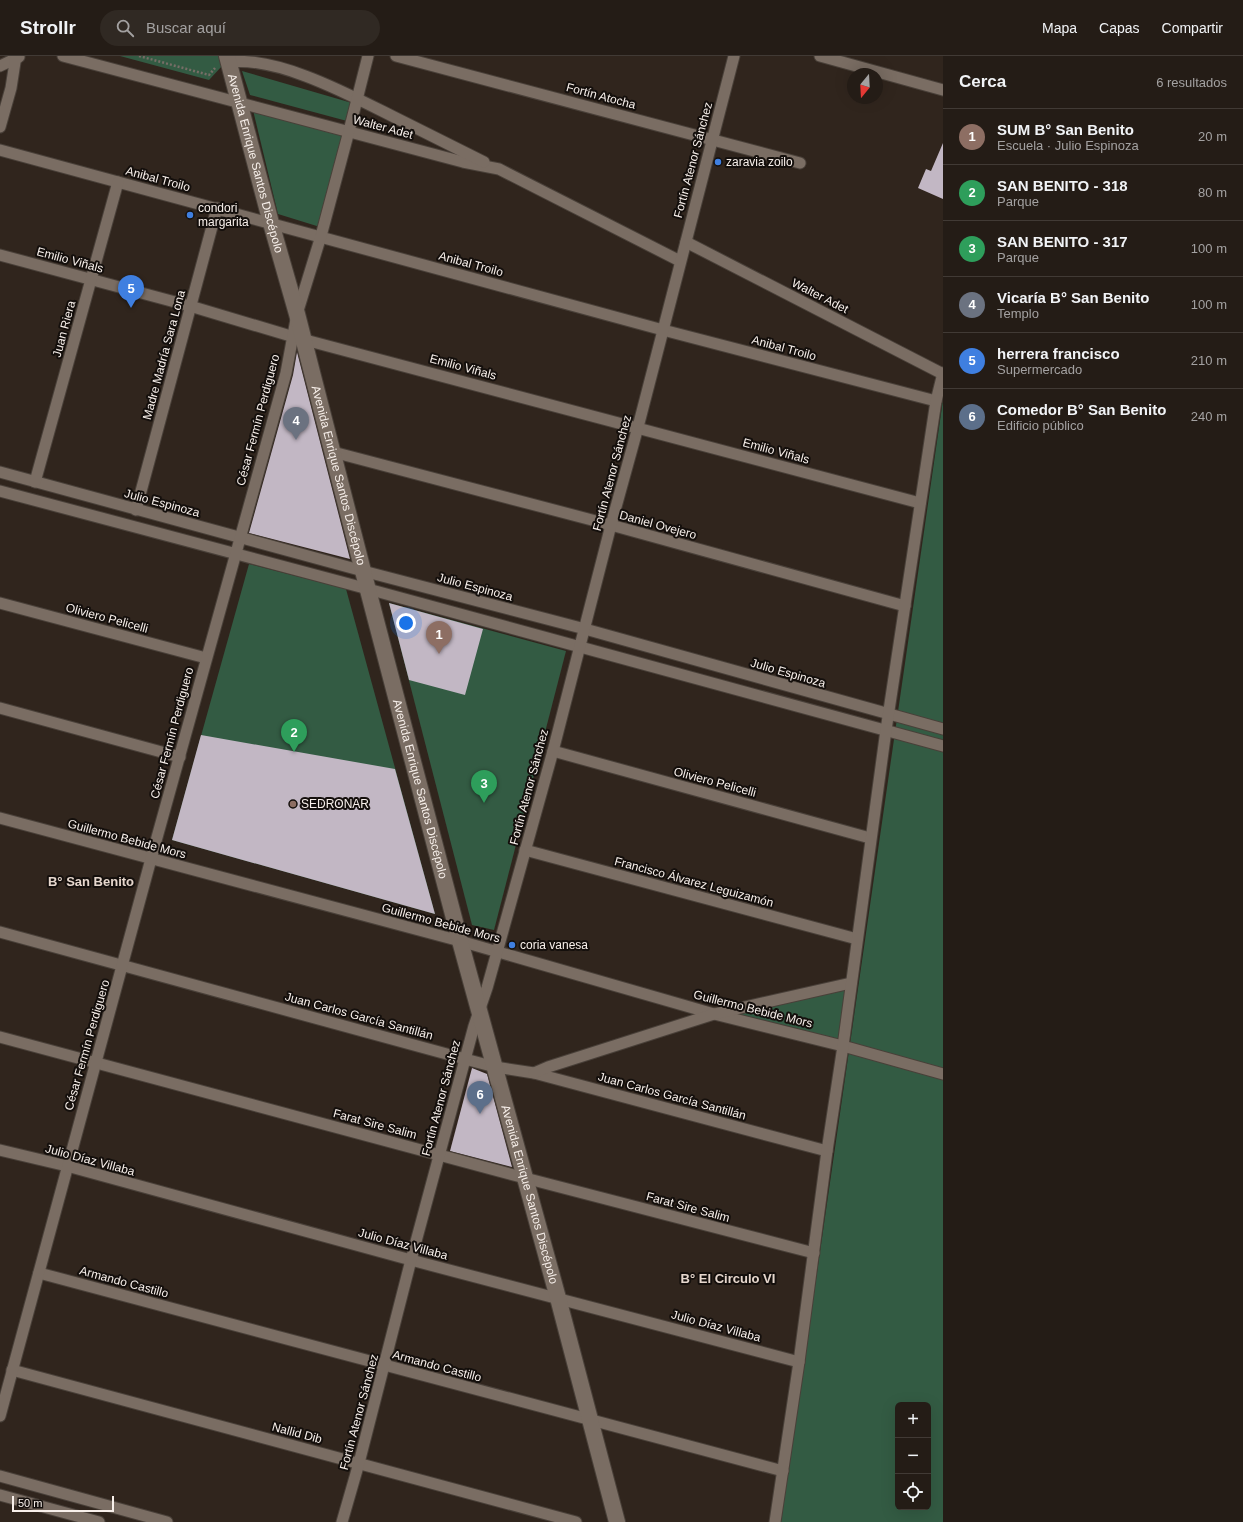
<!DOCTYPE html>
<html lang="es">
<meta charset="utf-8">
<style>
body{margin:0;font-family:Arial,sans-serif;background:#302923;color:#f1f3f6}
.controls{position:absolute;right:12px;bottom:12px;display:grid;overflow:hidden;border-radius:6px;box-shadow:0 4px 16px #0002}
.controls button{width:36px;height:36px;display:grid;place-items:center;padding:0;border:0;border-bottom:1px solid #413a35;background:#241c16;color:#f1f3f6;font:20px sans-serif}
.compass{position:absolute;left:847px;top:12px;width:36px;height:36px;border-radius:50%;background:#241c16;box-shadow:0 4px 16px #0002;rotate:198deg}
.scale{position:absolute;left:12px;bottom:10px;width:102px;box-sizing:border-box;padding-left:4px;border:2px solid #f8f0eb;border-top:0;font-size:11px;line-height:14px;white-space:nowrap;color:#f8f0eb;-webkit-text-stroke:3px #140f0c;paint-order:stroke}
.you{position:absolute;left:406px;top:567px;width:14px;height:14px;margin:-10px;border:3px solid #fff;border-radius:50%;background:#1a73e8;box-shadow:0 0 0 6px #1a73e833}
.badge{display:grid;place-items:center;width:26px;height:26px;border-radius:50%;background:#b45309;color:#fff;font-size:13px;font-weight:700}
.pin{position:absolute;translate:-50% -33px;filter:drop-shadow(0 1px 2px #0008)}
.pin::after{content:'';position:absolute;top:21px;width:14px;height:12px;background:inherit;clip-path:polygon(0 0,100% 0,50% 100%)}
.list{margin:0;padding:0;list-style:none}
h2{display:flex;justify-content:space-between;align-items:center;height:52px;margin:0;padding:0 16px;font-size:17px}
h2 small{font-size:13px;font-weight:400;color:#a3a1a1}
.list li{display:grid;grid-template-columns:26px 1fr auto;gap:12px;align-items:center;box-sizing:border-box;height:56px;padding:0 16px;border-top:1px solid #413a35}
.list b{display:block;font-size:15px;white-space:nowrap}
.list p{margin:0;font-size:13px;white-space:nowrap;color:#a3a1a1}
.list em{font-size:13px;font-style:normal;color:#a3a1a1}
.icon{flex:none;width:22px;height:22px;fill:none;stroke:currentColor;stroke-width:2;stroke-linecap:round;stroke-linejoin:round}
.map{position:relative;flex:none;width:943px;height:1466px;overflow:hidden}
header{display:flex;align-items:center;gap:24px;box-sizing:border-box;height:56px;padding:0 20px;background:#241c16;border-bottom:1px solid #413a35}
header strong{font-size:19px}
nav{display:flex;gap:22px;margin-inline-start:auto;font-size:14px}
.search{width:280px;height:36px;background:#302923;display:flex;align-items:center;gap:10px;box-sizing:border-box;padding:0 14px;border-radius:22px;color:#a3a1a1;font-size:15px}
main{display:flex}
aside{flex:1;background:#241c16}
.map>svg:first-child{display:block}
</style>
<header>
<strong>Strollr</strong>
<div class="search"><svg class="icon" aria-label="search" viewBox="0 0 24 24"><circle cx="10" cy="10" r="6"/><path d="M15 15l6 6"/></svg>Buscar aquí</div>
<nav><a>Mapa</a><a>Capas</a><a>Compartir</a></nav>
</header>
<main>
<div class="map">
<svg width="943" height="1466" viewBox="0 0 943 1466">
<rect width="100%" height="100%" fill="#30251d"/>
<g fill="#335b43" fill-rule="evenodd">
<path d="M120,0H219L222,10L209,24Z"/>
<path d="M242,15L352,47L347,65L250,39Z"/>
<path d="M253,54L347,78L320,171L278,158Z"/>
<path d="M943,344V1466H781ZM898,1349H928V1451H898Z"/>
<path d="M249,508L346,533L435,858L172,784Z"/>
<path d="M389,547L566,595L494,874L472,869Z"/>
<path d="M847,930L840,985L730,957Z"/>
</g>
<g fill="#c2b7c4">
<path d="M943,87V143L918,132L926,113L931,115Z"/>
<path d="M297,296L350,503L249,477L293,319Z"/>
<path d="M389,547L483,573L465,639L409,624Z"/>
<path d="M201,679L395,713L435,858L172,784Z"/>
<path d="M472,1012L487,1018L512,1111L450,1095Z"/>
</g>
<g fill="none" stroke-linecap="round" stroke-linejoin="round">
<g stroke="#494039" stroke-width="13">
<g id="street">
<path d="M63,0L463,106L499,113L680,205"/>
<path d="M396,0L800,107"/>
<path d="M820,0L943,34"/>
<path d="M229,6C278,0 350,39 394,61C424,76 454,91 484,106"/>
<path d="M0,10L19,1"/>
<path d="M0,71L11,32L16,0"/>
<path d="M0,94L663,274L936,345"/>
<path d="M686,186L943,318"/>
<path d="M0,199L190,250L294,281L920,447"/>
<path d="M333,396L611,469L905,550"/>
<path d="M0,416L363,515L585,573L943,673"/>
<path d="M35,426L118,126"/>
<path d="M0,435L368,533L943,690"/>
<path d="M136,454L217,152"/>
<path d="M0,547L206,602"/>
<path d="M0,652L180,701"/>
<path d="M553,695L870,782"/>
<path d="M0,762L460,885L714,958L843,990L943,1018"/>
<path d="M525,794L857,883"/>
<path d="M0,876L465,1003L495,1011L534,1017L827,1095"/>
<path d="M0,981L525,1122L814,1197"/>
<path d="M534,1017L548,1011L714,958L851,927"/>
<path d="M0,1094L67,1110L411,1204L799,1306"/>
<path d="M39,1217L783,1415"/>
<path d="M12,1314L576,1466"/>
<path d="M0,1360L151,803L286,317L297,258L321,180L349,75L368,0"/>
<path d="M0,1420L167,1466"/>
<path d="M0,1439L99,1466"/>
<path d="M342,1466L359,1407L411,1204L474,970L487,932L553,695L611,469L638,371L734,0"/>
<path d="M775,1466L799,1306L827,1095L843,990L886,674L936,345L943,317"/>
</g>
</g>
<g stroke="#494039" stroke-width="18">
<g id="secondary">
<path id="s1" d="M227,0L271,167L297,258L363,515L460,885L558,1242L617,1466"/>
</g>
</g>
<path stroke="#776e67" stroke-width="2.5" stroke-dasharray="2 2" stroke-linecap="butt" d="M139,0L209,19L215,12"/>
<use href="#street" stroke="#7a6d63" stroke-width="11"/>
<use href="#secondary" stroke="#7a6d63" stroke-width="16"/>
</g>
<g fill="#3f7fe0" stroke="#140f0c" stroke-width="1.5">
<circle cx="718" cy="106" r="4"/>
<circle cx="190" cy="159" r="4"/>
<circle cx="512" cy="889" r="4"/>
</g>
<circle fill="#8d6e63" stroke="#140f0c" stroke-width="1.5" cx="293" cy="748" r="4"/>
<g text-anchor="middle" stroke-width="4" stroke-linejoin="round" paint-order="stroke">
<g font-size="12" fill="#f8f0eb" stroke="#140f0c">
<text transform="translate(601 40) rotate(15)" y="4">Fortín Atocha</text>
<text transform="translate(383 71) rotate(15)" y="4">Walter Adet</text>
<text transform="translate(693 104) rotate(-75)" y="4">Fortín Atenor Sánchez</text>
<text dy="4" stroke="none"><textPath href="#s1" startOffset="111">Avenida Enrique Santos Discépolo</textPath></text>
<text transform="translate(158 123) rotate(15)" y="4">Anibal Troilo</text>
<text transform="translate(70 204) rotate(15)" y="4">Emilio Viñals</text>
<text transform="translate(471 208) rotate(15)" y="4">Anibal Troilo</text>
<text transform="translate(820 240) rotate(27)" y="4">Walter Adet</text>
<text transform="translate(64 273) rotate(-75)" y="4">Juan Riera</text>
<text transform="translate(784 292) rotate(15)" y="4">Anibal Troilo</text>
<text transform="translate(164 299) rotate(-75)" y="4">Madre Madría Sara Lona</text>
<text transform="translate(463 311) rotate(15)" y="4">Emilio Viñals</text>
<text transform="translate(258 364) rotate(-75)" y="4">César Fermín Perdiguero</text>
<text transform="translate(776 395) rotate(15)" y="4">Emilio Viñals</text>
<text transform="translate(612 417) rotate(-75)" y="4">Fortín Atenor Sánchez</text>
<text dy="4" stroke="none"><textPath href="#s1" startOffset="434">Avenida Enrique Santos Discépolo</textPath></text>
<text transform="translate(162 447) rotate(15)" y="4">Julio Espinoza</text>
<text transform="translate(658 469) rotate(15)" y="4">Daniel Ovejero</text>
<text transform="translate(475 531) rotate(15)" y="4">Julio Espinoza</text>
<text transform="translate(107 562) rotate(15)" y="4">Oliviero Pelicelli</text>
<text transform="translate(788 617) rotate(16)" y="4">Julio Espinoza</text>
<text transform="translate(172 677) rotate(-75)" y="4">César Fermín Perdiguero</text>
<text transform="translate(715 726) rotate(15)" y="4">Oliviero Pelicelli</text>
<text transform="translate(529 731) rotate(-75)" y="4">Fortín Atenor Sánchez</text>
<text dy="4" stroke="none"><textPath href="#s1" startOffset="758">Avenida Enrique Santos Discépolo</textPath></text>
<text transform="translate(127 783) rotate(15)" y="4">Guillermo Bebide Mors</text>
<text transform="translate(694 826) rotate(15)" y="4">Francisco Álvarez Leguizamón</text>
<text transform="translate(441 867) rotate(15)" y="4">Guillermo Bebide Mors</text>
<text transform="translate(753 953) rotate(14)" y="4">Guillermo Bebide Mors</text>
<text transform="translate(359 960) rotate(15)" y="4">Juan Carlos García Santillán</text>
<text transform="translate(87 989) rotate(-74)" y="4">César Fermín Perdiguero</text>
<text transform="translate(672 1040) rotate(15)" y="4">Juan Carlos García Santillán</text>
<text transform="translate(441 1042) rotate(-75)" y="4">Fortín Atenor Sánchez</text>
<text transform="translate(375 1068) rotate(15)" y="4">Farat Sire Salim</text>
<text transform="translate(90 1104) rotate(15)" y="4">Julio Díaz Villaba</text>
<text dy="4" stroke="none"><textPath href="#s1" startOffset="1178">Avenida Enrique Santos Discépolo</textPath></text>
<text transform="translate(688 1151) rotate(15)" y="4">Farat Sire Salim</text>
<text transform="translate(403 1188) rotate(15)" y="4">Julio Díaz Villaba</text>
<text transform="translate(124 1226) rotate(15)" y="4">Armando Castillo</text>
<text transform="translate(716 1270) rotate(15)" y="4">Julio Díaz Villaba</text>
<text transform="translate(437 1310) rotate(15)" y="4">Armando Castillo</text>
<text transform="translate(359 1356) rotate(-75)" y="4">Fortín Atenor Sánchez</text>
<text transform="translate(297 1377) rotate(15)" y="4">Nallid Dib</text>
</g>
<g font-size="12" fill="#f8f0eb" stroke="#140f0c" text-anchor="start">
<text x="726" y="110">zaravia zoilo</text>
<text x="198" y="156">condori<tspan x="198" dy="14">margarita</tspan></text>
<text x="301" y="752">SEDRONAR</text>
<text x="520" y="893">coria vanesa</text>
</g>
<g font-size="13" font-weight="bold" fill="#e6d7cd" stroke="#140f0c">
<text x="91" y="830">B° San Benito</text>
<text x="728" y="1227">B° El Circulo VI</text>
</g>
</g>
</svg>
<div class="controls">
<button>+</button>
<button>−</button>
<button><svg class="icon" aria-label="locate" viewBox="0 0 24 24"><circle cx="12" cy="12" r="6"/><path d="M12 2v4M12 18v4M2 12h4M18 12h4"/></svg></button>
</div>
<svg class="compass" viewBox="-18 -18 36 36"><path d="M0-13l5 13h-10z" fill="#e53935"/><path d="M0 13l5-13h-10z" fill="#a3a1a1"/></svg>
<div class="scale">50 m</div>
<div class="you"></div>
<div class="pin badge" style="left:439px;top:598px;background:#8d6e63">1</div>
<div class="pin badge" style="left:294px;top:696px;background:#2e9e5b">2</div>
<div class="pin badge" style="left:484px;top:747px;background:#2e9e5b">3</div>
<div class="pin badge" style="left:296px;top:384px;background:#6b7280">4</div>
<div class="pin badge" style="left:131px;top:252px;background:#3f7fe0">5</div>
<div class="pin badge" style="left:480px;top:1058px;background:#5c6f8a">6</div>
</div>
<aside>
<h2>Cerca<small>6 resultados</small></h2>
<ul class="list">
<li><span class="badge" style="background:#8d6e63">1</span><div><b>SUM B° San Benito</b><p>Escuela · Julio Espinoza</p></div><em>20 m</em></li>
<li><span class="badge" style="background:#2e9e5b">2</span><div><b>SAN BENITO - 318</b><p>Parque</p></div><em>80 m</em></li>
<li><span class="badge" style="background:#2e9e5b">3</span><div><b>SAN BENITO - 317</b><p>Parque</p></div><em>100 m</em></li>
<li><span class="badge" style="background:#6b7280">4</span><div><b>Vicaría B° San Benito</b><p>Templo</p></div><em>100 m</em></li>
<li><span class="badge" style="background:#3f7fe0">5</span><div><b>herrera francisco</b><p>Supermercado</p></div><em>210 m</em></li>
<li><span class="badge" style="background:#5c6f8a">6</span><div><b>Comedor B° San Benito</b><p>Edificio público</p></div><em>240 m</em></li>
</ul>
</aside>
</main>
